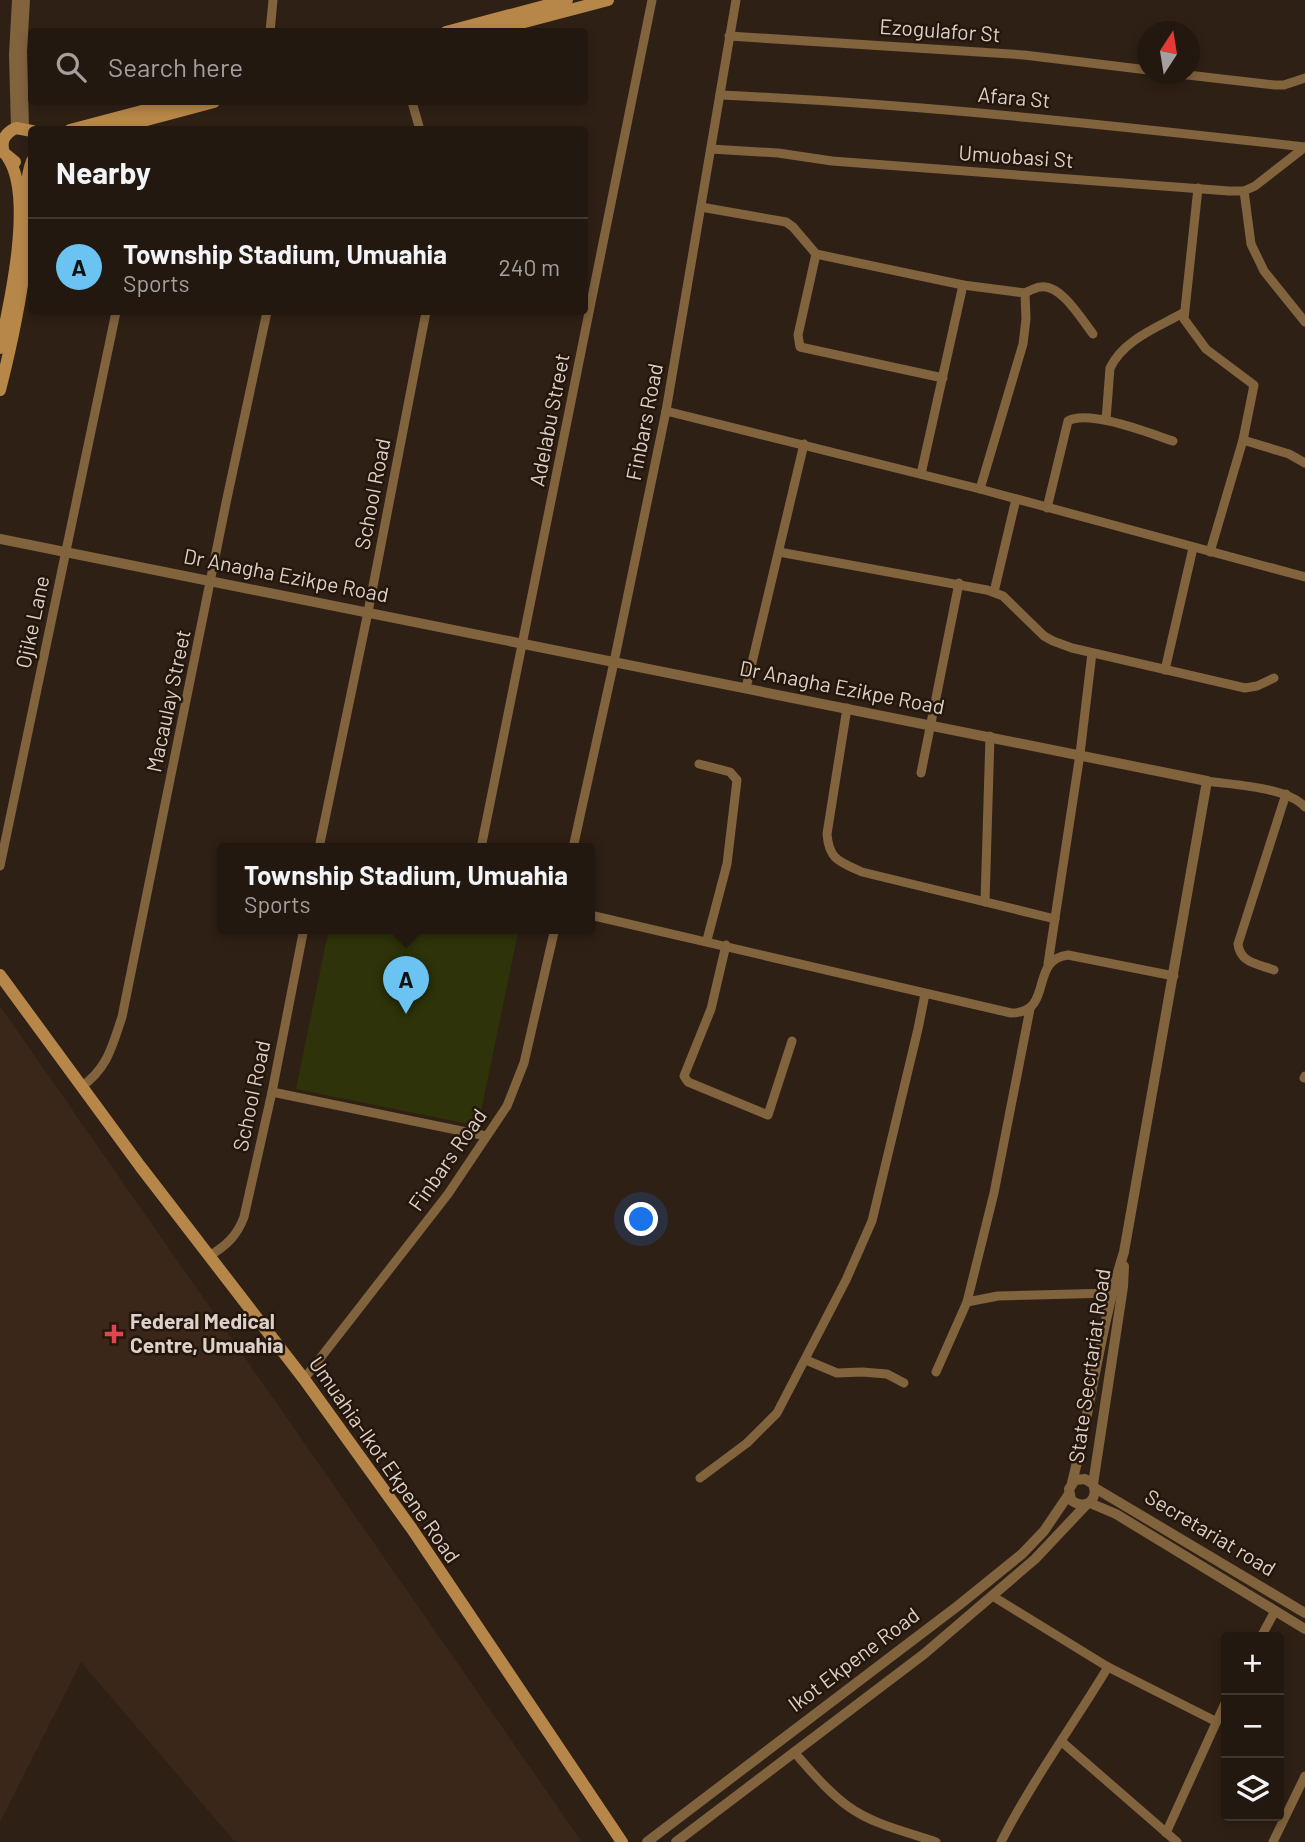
<!DOCTYPE html>
<meta charset="utf-8">
<style>
body{margin:0;font-family:Barlow,sans-serif;background:#2f251e;color:#f1f3f6}
.controls{position:absolute;right:21px;bottom:21px;display:grid;overflow:hidden;border-radius:7px;box-shadow:0 4px 10px #0003}
.controls button{width:63px;height:63px;display:grid;place-items:center;padding:0;border:0;border-bottom:2px solid #403730;background:#231810;color:#f1f3f6;font:35px sans-serif}
.compass{position:absolute;left:1137px;top:21px;width:63px;height:63px;border-radius:50%;background:#231810;box-shadow:0 4px 10px #0003;rotate:12deg}
.you{position:absolute;left:642px;top:1220px;width:24px;height:24px;margin:-18px;border:5px solid #fff;border-radius:50%;background:#1a73e8;box-shadow:0 0 0 10px #1a73e833}
.badge{display:grid;place-items:center;width:46px;height:46px;border-radius:50%;background:#6ac3f1;color:#111;font-size:23px;font-weight:700}
.pin{position:absolute;translate:-50% -58px;filter:drop-shadow(0 2px 4px #0008)}
.pin::after{content:'';position:absolute;top:37px;width:24px;height:21px;background:inherit;clip-path:polygon(0 0,100% 0,50% 100%)}
.popup{position:absolute;left:217px;top:843px;width:378px;height:91px;box-sizing:border-box;display:grid;place-content:center;border-radius:7px;background:#231810;filter:drop-shadow(0 2px 5px #0005);font-size:23px;white-space:nowrap;color:#a3a09f}
.popup b{font-size:26px;color:#f1f3f6}
.popup::after{content:'';position:absolute;left:50%;top:100%;margin-left:-14px;border:14px solid transparent;border-top-color:#231810}
.list{margin:0;padding:0;list-style:none}
h2{display:flex;justify-content:space-between;align-items:center;height:91px;margin:0;padding:0 28px;font-size:30px}
h2 small{font-size:23px;font-weight:400;color:#a3a09f}
.list li{display:grid;grid-template-columns:46px 1fr auto;gap:21px;align-items:center;box-sizing:border-box;height:98px;padding:0 28px;border-top:2px solid #403730}
.list b{display:block;font-size:26px;white-space:nowrap}
.list p{margin:0;font-size:23px;white-space:nowrap;color:#a3a09f}
.list em{font-size:23px;font-style:normal;color:#a3a09f}
.icon{flex:none;width:38px;height:38px;fill:none;stroke:currentColor;stroke-width:2;stroke-linecap:round;stroke-linejoin:round}
.map{position:relative;flex:none;width:1305px;height:1842px;overflow:hidden}
.search{position:absolute;background:#231810;box-shadow:0 4px 10px #0003;left:28px;top:28px;width:560px;height:77px;display:flex;align-items:center;gap:18px;box-sizing:border-box;padding:0 24px;border-radius:7px;color:#a3a09f;font-size:26px}
.panel{position:absolute;background:#231810;box-shadow:0 4px 10px #0003;left:28px;top:126px;width:560px;height:189px;border-radius:7px}
.map>svg:first-child{display:block}
</style>
<div class="map">
<svg width="1305" height="1842" viewBox="0 0 1305 1842">
<rect width="100%" height="100%" fill="#2f2015"/>
<path fill="#3b2719" d="M0,1006L582,1842H235L81,1662L0,1822Z"/>
<path fill="#2e3309" d="M329,928H519L478,1126L296,1089Z"/>
<g fill="none" stroke-linecap="round" stroke-linejoin="round">
<g stroke="#81633e" stroke-width="9">
<path d="M270,32L273,0"/>
<path d="M729,36L1024,55L1148,70"/>
<path d="M1179,74L1275,85H1284L1305,78"/>
<path d="M720,95C916,104 1110,125 1305,147"/>
<path d="M412,102L420,130"/>
<path d="M711,149L778,153L832,161L1229,191H1244L1255,186L1305,147"/>
<path d="M1198,188L1184,319L1206,349L1254,385L1243,440L1210,552"/>
<path d="M1244,191L1251,244L1264,271L1305,322"/>
<path d="M701,207L786,222L793,227L816,254L963,285L1025,293L1026,319L1023,344L980,489"/>
<path d="M816,254L798,335L800,347L943,378"/>
<path d="M1025,293C1029,291 1036,287 1041,287C1061,284 1082,320 1093,334"/>
<path d="M666,411L980,489L1305,577"/>
<path d="M1106,420L1110,368C1123,340 1158,327 1183,313"/>
<path d="M1243,440L1289,454L1305,463"/>
<path d="M921,474L963,285"/>
<path d="M1047,508L1068,421C1089,409 1151,434 1173,441"/>
<path d="M779,552L987,590L1003,596L1044,636L1053,641L1072,648L1245,688L1257,686L1274,678"/>
<path d="M994,592L1016,499"/>
<path d="M1165,670L1193,548"/>
<path d="M746,688L804,444"/>
<path d="M847,708L827,834C829,860 840,862 862,872L1055,919"/>
<path d="M699,764L730,772L737,780L727,864L707,940"/>
<path d="M921,773L959,583"/>
<path d="M1207,781C1234,785 1287,787 1305,807"/>
<path d="M319,848L368,612L426,312"/>
<path d="M481,848L652,0"/>
<path d="M573,848L614,662L666,411L736,0"/>
<path d="M0,866L116,312"/>
<path d="M985,902L990,736"/>
<path d="M590,915L1011,1013C1055,1013 1028,960 1068,955L1174,976"/>
<path d="M726,945L711,1009L684,1076L688,1082L768,1115L792,1041"/>
<path d="M1048,964L1080,754L1092,653"/>
<path d="M1274,970C1258,964 1240,963 1238,944L1286,794"/>
<path d="M1304,1078L1305,1076"/>
<path d="M81,1087C108,1068 112,1046 122,1017L226,503L267,312"/>
<path d="M272,1092L486,1136"/>
<path d="M209,1256C226,1246 237,1236 244,1217L272,1092L304,928"/>
<path d="M967,1302L994,1193L1030,1009"/>
<path d="M806,1360L837,1373L862,1372L887,1374L904,1383"/>
<path d="M936,1372L967,1302L998,1296L1111,1293"/>
<path d="M304,1379L448,1194L507,1106L524,1063L555,928"/>
<path d="M700,1478L747,1443L777,1413L846,1280L872,1221L918,1029L925,994"/>
<path d="M994,1597L1108,1667"/>
<path d="M1261,1637L1275,1611"/>
<path d="M1062,1742L1177,1842"/>
<path d="M794,1752C811,1771 828,1792 849,1807C874,1825 908,1832 936,1842"/>
<path d="M1166,1833L1226,1701"/>
<path d="M1001,1842C1032,1781 1073,1725 1108,1667L1215,1721"/>
<path d="M1273,1842L1305,1776"/>
</g>
<g stroke="#81633e" stroke-width="10">
<path d="M16,128L14,55L17,0"/>
<path d="M24,129L22,52L25,0"/>
<path d="M0,539L1207,781L1124,1252C1100,1328 1091,1407 1072,1483"/>
<path d="M1093,1484L1085,1479L1075,1480L1069,1489L1071,1500C1085,1511 1099,1500 1093,1484L1123,1287L1124,1266"/>
<path d="M1095,1488L1305,1613"/>
<path d="M1090,1503L1116,1514L1305,1629"/>
<path d="M647,1842L959,1605L1022,1554L1044,1531L1069,1494"/>
<path d="M676,1842L924,1654L1035,1559L1086,1505"/>
</g>
<g stroke="#b78749" stroke-width="12">
<path d="M446,32L567,0"/>
<path d="M486,32L608,0"/>
<path d="M70,130L176,102"/>
<path d="M109,130L214,102"/>
<path d="M15,162L4,153C0,141 5,133 16,128L32,131"/>
<path d="M0,348C10,303 34,197 8,158"/>
<path d="M0,390C12,343 22,295 27,247C29,219 22,187 32,161"/>
<path d="M0,975L140,1166L304,1379L412,1529L622,1842"/>
</g>
</g>
<path fill="#e0444e" stroke="#25160c" stroke-width="2.5" d="M110.5 1323.5h7v7h7v7h-7v7h-7v-7h-7v-7h7z"/>
<g text-anchor="middle" stroke-width="5" stroke-linejoin="round" paint-order="stroke">
<g font-size="21" fill="#dbd1ca" stroke="#25160c">
<text transform="translate(940 31) rotate(4)" y="7">Ezogulafor St</text>
<text transform="translate(1014 98) rotate(5)" y="7">Afara St</text>
<text transform="translate(1016 157) rotate(4)" y="7">Umuobasi St</text>
<text transform="translate(550 420) rotate(-79)" y="7">Adelabu Street</text>
<text transform="translate(645 422) rotate(-79)" y="7">Finbars Road</text>
<text transform="translate(373 494) rotate(-79)" y="7">School Road</text>
<text transform="translate(286 576) rotate(11)" y="7">Dr Anagha Ezikpe Road</text>
<text transform="translate(33 622) rotate(-78)" y="7">Ojike Lane</text>
<text transform="translate(842 688) rotate(11)" y="7">Dr Anagha Ezikpe Road</text>
<text transform="translate(169 701) rotate(-78)" y="7">Macaulay Street</text>
<text transform="translate(252 1096) rotate(-78)" y="7">School Road</text>
<text transform="translate(448 1160) rotate(-55)" y="7">Finbars Road</text>
<text transform="translate(1090 1366) rotate(-82)" y="7">State Secrtariat Road</text>
<text transform="translate(384 1460) rotate(55)" y="7">Umuahia-Ikot Ekpene Road</text>
<text transform="translate(1210 1533) rotate(31)" y="7">Secretariat road</text>
<text transform="translate(854 1660) rotate(-37)" y="7">Ikot Ekpene Road</text>
</g>
<g font-size="21" font-weight="bold" fill="#dbd1ca" stroke="#25160c" text-anchor="start">
<text x="130" y="1329">Federal Medical<tspan x="130" dy="24">Centre, Umuahia</tspan></text>
</g>
</g>
</svg>
<div class="controls">
<button>+</button>
<button>−</button>
<button><svg class="icon" aria-label="layers" viewBox="0 0 24 24"><path d="M12 4l9 5-9 5-9-5zM3 14l9 5 9-5"/></svg></button>
</div>
<svg class="compass" viewBox="-18 -18 36 36"><path d="M0-13l5 13h-10z" fill="#e53935"/><path d="M0 13l5-13h-10z" fill="#a3a09f"/></svg>
<div class="you"></div>
<div class="pin badge" style="left:406px;top:1014px">A</div>
<div class="popup"><b>Township Stadium, Umuahia</b>Sports</div>
<div class="search"><svg class="icon" aria-label="search" viewBox="0 0 24 24"><circle cx="10" cy="10" r="6"/><path d="M15 15l6 6"/></svg>Search here</div>
<section class="panel">
<h2>Nearby<small></small></h2>
<ul class="list">
<li><span class="badge">A</span><div><b>Township Stadium, Umuahia</b><p>Sports</p></div><em>240 m</em></li>
</ul>
</section>
</div>
